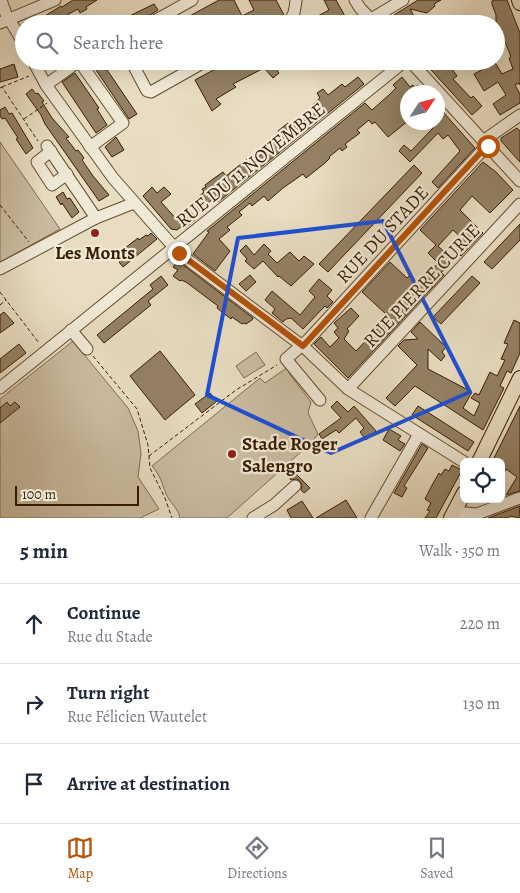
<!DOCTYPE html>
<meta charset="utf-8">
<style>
body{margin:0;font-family:Alegreya,serif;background:#f2f2f3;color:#1f2937}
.controls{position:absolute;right:15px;bottom:15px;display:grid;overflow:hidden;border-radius:8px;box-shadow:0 5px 20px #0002}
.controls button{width:45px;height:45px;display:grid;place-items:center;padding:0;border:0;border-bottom:1px solid #e0e1e3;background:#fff;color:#1f2937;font:25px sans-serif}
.compass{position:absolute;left:400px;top:85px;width:45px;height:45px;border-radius:50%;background:#fff;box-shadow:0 5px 20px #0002;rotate:54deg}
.scale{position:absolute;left:15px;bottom:12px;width:124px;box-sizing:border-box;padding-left:5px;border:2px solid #381d00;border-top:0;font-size:14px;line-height:18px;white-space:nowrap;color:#381d00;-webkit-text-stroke:4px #f0e9d7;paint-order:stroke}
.stop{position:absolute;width:15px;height:15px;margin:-11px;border:4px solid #b45309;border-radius:50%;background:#fff}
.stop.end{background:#b45309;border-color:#fff;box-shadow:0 1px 5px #0008}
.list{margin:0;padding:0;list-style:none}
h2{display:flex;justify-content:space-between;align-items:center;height:65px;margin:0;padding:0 20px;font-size:21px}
h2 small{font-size:16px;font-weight:400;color:#747a83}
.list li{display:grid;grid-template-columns:32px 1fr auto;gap:15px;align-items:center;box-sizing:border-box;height:80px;padding:0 20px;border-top:1px solid #e0e1e3}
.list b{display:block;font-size:19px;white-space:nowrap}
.list p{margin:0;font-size:16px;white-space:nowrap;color:#747a83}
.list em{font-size:16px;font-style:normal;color:#747a83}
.icon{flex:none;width:28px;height:28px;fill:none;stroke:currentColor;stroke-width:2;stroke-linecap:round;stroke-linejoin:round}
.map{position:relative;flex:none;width:520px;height:518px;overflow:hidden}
.search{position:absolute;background:#fff;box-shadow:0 5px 20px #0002;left:15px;right:15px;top:15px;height:55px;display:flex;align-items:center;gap:12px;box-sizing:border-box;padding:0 18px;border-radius:28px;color:#747a83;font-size:19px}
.sheet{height:305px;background:#fff}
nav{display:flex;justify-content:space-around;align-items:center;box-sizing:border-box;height:70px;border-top:1px solid #e0e1e3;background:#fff;font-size:14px;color:#747a83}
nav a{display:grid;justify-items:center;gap:2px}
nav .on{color:#b45309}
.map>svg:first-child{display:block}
</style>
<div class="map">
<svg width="520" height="518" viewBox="0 0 520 518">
<rect width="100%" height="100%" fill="#e8ddc2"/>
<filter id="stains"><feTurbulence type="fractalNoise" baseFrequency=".004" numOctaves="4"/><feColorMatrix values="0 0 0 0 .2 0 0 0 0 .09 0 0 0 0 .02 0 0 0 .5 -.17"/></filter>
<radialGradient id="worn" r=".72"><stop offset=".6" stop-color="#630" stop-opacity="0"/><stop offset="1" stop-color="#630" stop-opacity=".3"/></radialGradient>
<g fill="#cabca1" stroke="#816c50">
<path d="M0,142L60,229L0,262Z"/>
<path d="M73,341L128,408L138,431L141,453L138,477L159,509L140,518H0V399Z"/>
<path d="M256,352L265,365L244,378L236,366Z"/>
<path d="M288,367L290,370L289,373L311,402L308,413L318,434L312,442L227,518H180C178,508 170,503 166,494C161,481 161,477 152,466L260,378L265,383Z"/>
</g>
<g fill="#948165" stroke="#381d00">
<path d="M73,0H97L86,7L87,9L80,13L78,9L67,15L69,19L58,24H32L61,6L62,7Z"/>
<path d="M219,0H234L242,16L254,10L249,0H276L284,15L268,24H175Z"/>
<path d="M324,0H336L346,18L336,24H303L329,10Z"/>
<path d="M418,0H441L434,4L435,6L427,13L410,9L414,16L400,24L394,15Z"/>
<path d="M495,0H507L520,33V85L519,83L515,85L520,94V103L500,115L493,104L506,95L498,82L484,91L474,74L485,68L483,61H494L502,74L513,69L509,58L511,57L506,44L502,38L496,40V15L492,4V1Z"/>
<path d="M154,4L158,10L145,18L141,24H113Z"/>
<path d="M90,61H101L137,114L129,119Z"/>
<path d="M230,61H275L272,63L279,73L273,78L264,68L233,84L236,87L216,99L221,104L212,111L195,80Z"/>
<path d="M423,61H454L449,65L457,76L453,79L471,98L473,96L482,106L472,115Z"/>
<path d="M14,64L18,77L0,82V69Z"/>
<path d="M75,73L99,108L97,109L107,125L96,133L62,82Z"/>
<path d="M358,77L364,84L218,202L214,198L196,213L189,205L204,192L202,189L206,187L205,185L213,179L223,172L226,176L251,156L255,160L266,150L264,148L280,134L278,131L288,123L292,127L303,115L304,116L315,108L312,105L320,98L317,93L323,89L328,95L342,84L345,87Z"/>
<path d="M402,77L410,87L413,85L415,87L418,85L425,92H408V121L388,137L375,122L372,124L369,120L357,130L360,133L345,144L347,147L342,151L340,148L329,157L330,158L325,163L306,178L303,174L283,188L268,201L264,196L252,206L250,203L239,212L242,215L227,227L230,230L219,239L230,251L215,271L193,254L209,232L207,231L365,103L372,110L389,95L396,88L393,85Z"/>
<path d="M32,89L36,94L38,93L44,101L42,102L52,118L69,137L66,138L76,151L78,150L84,158L82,160L93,176L109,195L99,201L45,124L41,115L26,94Z"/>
<path d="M5,107L9,114L12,113L33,148L26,154L16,139L18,138L5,118L2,119L0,116V110Z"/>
<path d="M444,113L475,148L438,188L432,182L460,151L448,135L443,139L438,133L410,162L399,151L404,145L411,151L433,128L431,125L434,122H438V119Z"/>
<path d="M517,128L520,131V162L501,141V138Z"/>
<path d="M116,137L124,150L112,157L105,147Z"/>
<path d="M483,162L496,172L513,190L490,213L472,196L460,210L483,233L461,256L456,251L461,246L459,243L463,239L453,230L438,246L453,260L441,273L444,275L348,378L314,344L321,337L330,347L339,338L334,332L338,328L334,323L351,308L359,316L347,329L349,331L344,339L356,351L379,327L377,325L387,315L362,292L390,262L407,278L410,275L419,284L430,273L438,263L428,253L436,245L420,230Z"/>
<path d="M414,165L422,173L328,272L319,264Z"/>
<path d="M152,187L157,193L164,187L171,194L161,202L179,222L191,212L196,219L184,229L182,226L177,230L171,229L143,196Z"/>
<path d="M63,192L67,199L70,198L79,212L72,218L62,203L61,205L56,197Z"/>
<path d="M520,224V240L492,269L484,262Z"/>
<path d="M151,233L157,239L123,267L119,262L130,254L125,248L138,238L139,240L146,235L148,236Z"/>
<path d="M264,244L271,251L268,254L277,263L290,252L299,261L304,256L314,264L291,286L279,276L278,277L263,261L254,269L245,261L247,259L240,251L246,245L254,255Z"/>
<path d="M178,261L253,318L252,320L246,324L243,323L242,324L232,317L231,319L217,308L218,306L186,282L181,280L180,281L173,276L178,270L173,267Z"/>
<path d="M250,275L256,282L246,291L239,284Z"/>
<path d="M161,276L168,285L148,301L151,305L104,343L97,335L153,289L150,285Z"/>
<path d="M472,276L480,283L441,324L433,317Z"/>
<path d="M319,279L332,290L327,296L333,302L327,308L325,306L303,329L291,318L286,319L283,322L272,313L275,309L265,300L272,291L300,315L315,297L309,291Z"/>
<path d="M4,312L14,323L0,333V315Z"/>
<path d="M514,320L520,323V353L511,373L507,371L500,386L504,388L483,430L415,386L395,406L386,398L417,365L398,346L404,340L418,339L411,332L420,322L446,347L442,352L445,356L441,361L428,349V369L472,392L463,408L474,416L480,403L471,398L475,393L479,395L490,372L497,376L505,360L501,359L508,344L504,343Z"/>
<path d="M19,344L26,353L0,373V359Z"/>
<path d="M160,351L195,395L165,420L130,376Z"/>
<path d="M210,393L217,401L202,413L195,404Z"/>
<path d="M337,401L348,412L354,406L376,431L366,440L360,432L364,428L356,418L339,433L336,430L322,439L319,434L341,418L331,407Z"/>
<path d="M7,402L10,406L15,402L20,407L0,423V408Z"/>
<path d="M418,406L474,442L468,451L412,415Z"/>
<path d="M520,406V491L506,495L517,477L506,469L501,479V462H492Z"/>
<path d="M389,429L401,436L398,440L405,444L400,451L383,440Z"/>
<path d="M422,444L428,448L404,486L407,488L402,497L394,493Z"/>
<path d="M452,465L462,470L436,518H425L430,511L427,510L431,503L425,499L431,487L439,473L441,475L445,469L449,471Z"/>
<path d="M291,469L310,488L304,493L301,490L302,485L300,481L297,479L291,480L286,474Z"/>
<path d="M346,500L357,518H316Z"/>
<path d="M302,501L313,518H291L287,510Z"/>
<path d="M520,506L519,518L511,516L507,518H488Z"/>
</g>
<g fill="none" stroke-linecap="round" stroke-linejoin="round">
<g stroke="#644d30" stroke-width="13">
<g id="minor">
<path d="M1,0L6,14L24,44"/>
<path d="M355,0L360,8L375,24"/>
<path d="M371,19L403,0"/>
<path d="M0,23L55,0"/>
<path d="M149,24L192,0"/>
<path d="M285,24C294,19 295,10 296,0"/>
<path d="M33,61L46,85L113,178L179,253L305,348L348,389L464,462"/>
<path d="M79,61L123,123L90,147"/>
<path d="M131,61L147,91L151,92L206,61"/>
<path d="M410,61L520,181"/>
<path d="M46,85L79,61"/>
<path d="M483,141L520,115"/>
<path d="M47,146L96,218"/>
<path d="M51,151L37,162L52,185L67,174"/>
<path d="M0,269L96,218L134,203"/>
<path d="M71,330L87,349"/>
<path d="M0,388L405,61"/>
<path d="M348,389L520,204"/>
<path d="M320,400L286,359L308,340L481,152L486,144"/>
<path d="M454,512L477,514L520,498"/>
<path d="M253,518L274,505L295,486"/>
<path d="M371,518L419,434"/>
</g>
</g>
<g stroke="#381d00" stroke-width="16">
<g id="major">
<path d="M519,0L520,3"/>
<path d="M479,462L520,378"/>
<path d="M451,518L464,493"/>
</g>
</g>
<g stroke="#381d00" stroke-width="1" stroke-dasharray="4 2.5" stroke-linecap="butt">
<path d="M2,87L29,76"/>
<path d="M0,88L2,87L38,141"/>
<path d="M24,119L47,103"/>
<path d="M0,205L29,242"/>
<path d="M0,292L39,343"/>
<path d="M0,305L6,300"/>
<path d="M93,356L137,409L148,445L150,468L165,498L172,518"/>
<path d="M149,456L236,390L277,365"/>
</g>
<use href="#minor" stroke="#f0e9d7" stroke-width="11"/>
<use href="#major" stroke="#e8ddc2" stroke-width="14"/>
</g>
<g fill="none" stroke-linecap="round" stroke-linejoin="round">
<path stroke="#b45309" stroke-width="6" d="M179,253L303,346L481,152L486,144L488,146"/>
</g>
<path fill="none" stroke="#1d4ed8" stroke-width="4" stroke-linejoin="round" d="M383,221L470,392L331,453L207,395L238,238Z"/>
<g fill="#8f2418" stroke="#f0e9d7" stroke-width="2">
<circle cx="95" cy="233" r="5"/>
<circle cx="232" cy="454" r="5"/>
</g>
<g text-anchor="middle" stroke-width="4.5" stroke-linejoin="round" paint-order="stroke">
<g font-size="19" fill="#381d00" stroke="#f0e9d7">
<text transform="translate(250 164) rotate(-39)" y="7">RUE DU 11 NOVEMBRE</text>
<text transform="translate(382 234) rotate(-47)" y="7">RUE DU STADE</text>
<text transform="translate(421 285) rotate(-47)" y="7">RUE PIERRE CURIE</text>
</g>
<g font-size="19" font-weight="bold" fill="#381d00" stroke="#f0e9d7">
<text x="95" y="259">Les Monts</text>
<text x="242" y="450" text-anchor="start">Stade Roger<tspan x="242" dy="22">Salengro</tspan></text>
</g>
</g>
<rect width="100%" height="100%" filter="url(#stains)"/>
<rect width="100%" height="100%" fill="url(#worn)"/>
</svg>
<div class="controls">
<button><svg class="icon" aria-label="locate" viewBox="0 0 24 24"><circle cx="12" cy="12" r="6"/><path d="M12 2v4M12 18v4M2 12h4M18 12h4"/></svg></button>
</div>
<svg class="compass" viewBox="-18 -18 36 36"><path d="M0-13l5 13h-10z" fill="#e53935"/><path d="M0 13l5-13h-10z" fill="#747a83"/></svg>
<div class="scale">100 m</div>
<div class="stop" style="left:488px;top:146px"></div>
<div class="stop end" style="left:179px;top:253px"></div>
<div class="search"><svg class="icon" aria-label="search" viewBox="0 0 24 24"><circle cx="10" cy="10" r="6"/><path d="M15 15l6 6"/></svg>Search here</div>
</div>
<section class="sheet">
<h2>5 min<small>Walk · 350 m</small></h2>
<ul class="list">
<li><svg class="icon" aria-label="ahead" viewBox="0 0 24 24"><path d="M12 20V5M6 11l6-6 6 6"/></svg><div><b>Continue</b><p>Rue du Stade</p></div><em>220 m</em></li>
<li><svg class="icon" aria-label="right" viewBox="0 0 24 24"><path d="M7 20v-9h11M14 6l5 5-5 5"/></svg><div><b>Turn right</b><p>Rue Félicien Wautelet</p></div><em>130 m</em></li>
<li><svg class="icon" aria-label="arrive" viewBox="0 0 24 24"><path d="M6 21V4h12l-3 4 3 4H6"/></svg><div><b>Arrive at destination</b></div></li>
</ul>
</section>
<nav>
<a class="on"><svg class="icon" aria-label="map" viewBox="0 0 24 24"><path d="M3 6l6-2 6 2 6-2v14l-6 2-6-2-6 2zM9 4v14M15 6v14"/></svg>Map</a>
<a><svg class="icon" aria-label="directions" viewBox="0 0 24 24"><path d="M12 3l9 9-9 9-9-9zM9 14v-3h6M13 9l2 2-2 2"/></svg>Directions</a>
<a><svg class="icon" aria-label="saved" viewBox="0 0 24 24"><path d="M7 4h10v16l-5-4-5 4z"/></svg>Saved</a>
</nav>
